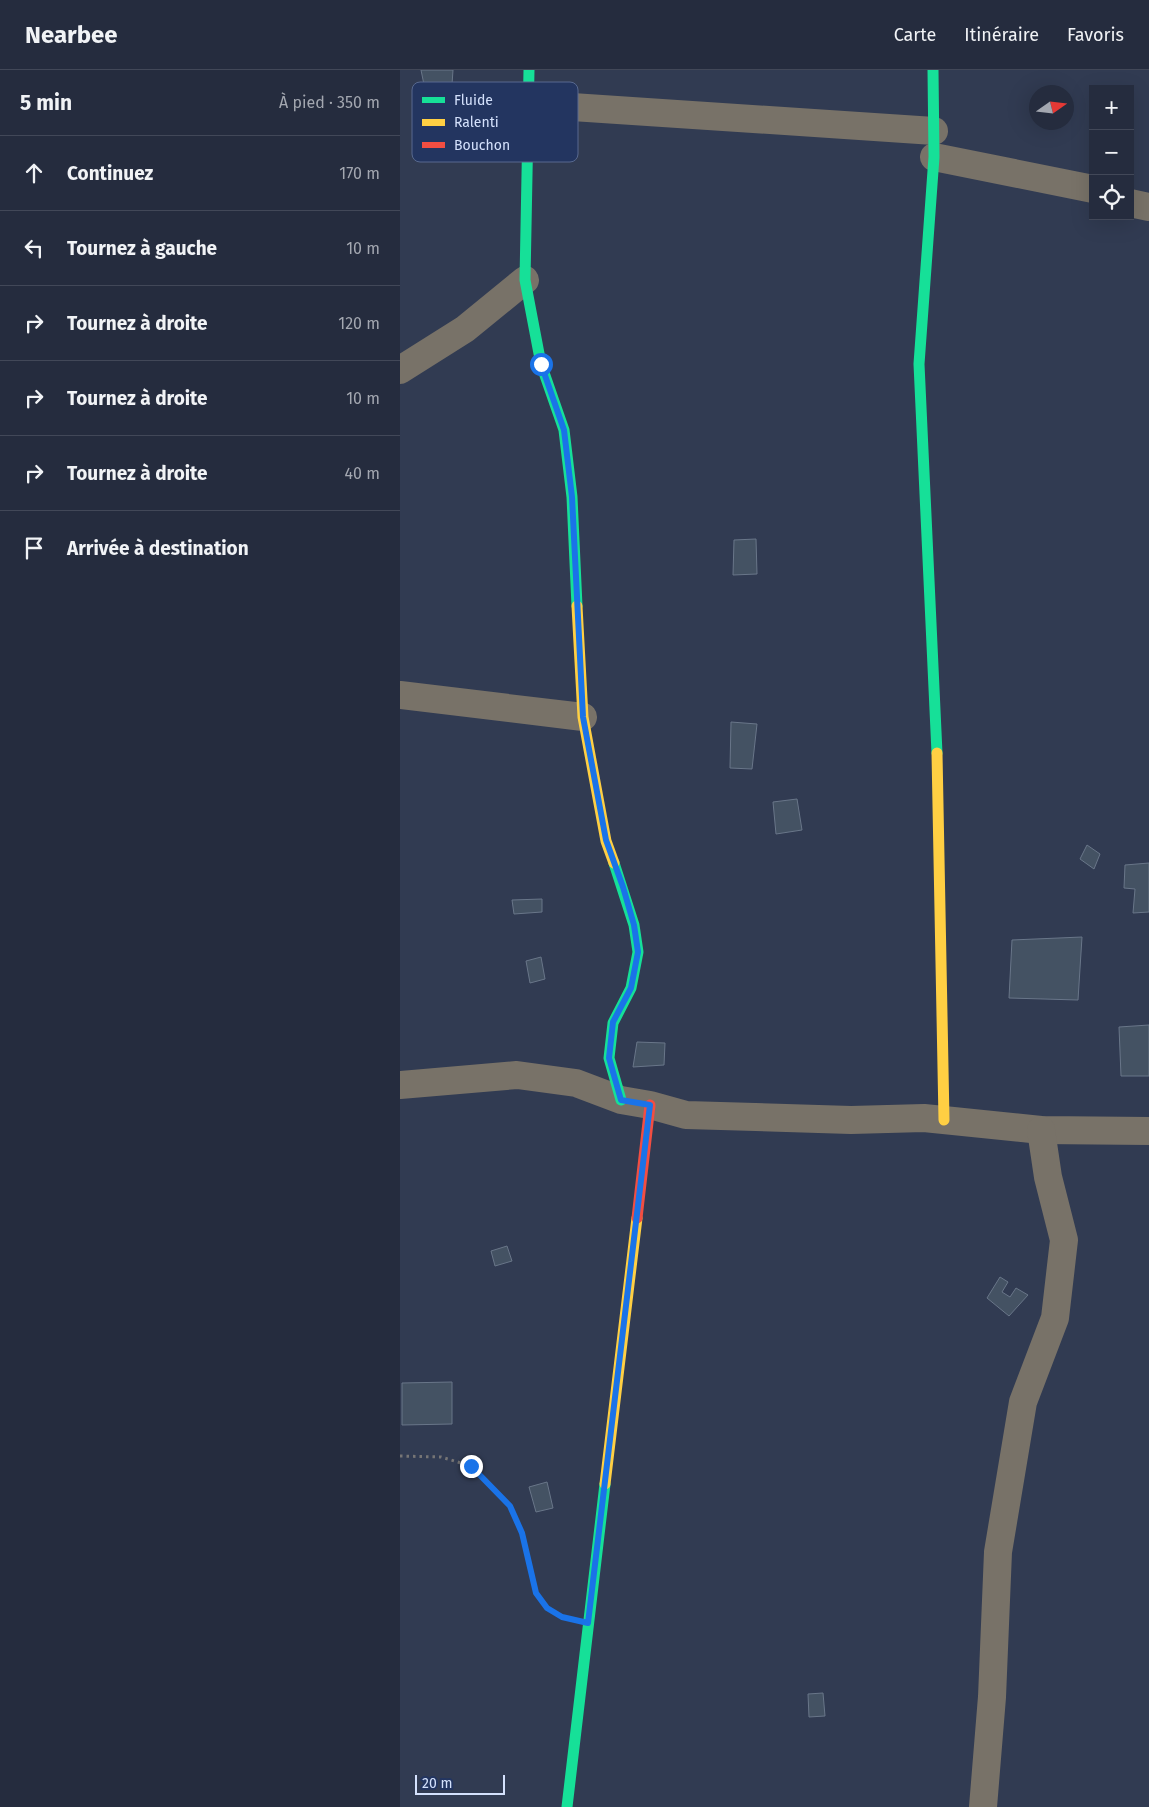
<!DOCTYPE html>
<html lang="fr">
<meta charset="utf-8">
<style>
body{margin:0;font-family:"Fira Sans",sans-serif;background:#2d3445;color:#f1f3f6}
.controls{position:absolute;right:15px;top:15px;display:grid;overflow:hidden;border-radius:0px;box-shadow:0 5px 20px #0002}
.controls button{width:45px;height:45px;display:grid;place-items:center;padding:0;border:0;border-bottom:1px solid #424858;background:#252c3e;color:#f1f3f6;font:25px sans-serif}
.compass{position:absolute;left:629px;top:15px;width:45px;height:45px;border-radius:50%;background:#252c3e;box-shadow:0 5px 20px #0002;rotate:76deg}
.scale{position:absolute;left:15px;bottom:12px;width:90px;box-sizing:border-box;padding-left:5px;border:2px solid #d4e1fc;border-top:0;font-size:14px;line-height:18px;white-space:nowrap;color:#d4e1fc;-webkit-text-stroke:4px #233560;paint-order:stroke}
.stop{position:absolute;width:15px;height:15px;margin:-11px;border:4px solid #1a73e8;border-radius:50%;background:#fff}
.stop.end{background:#1a73e8;border-color:#fff;box-shadow:0 1px 5px #0008}
.list{margin:0;padding:0;list-style:none}
h2{display:flex;justify-content:space-between;align-items:center;height:65px;margin:0;padding:0 20px;font-size:21px}
h2 small{font-size:16px;font-weight:400;color:#a3a7b0}
.list li{display:grid;grid-template-columns:32px 1fr auto;gap:15px;align-items:center;box-sizing:border-box;height:75px;padding:0 20px;border-top:1px solid #424858}
.list b{display:block;font-size:19px;white-space:nowrap}
.list em{font-size:16px;font-style:normal;color:#a3a7b0}
.icon{flex:none;width:28px;height:28px;fill:none;stroke:currentColor;stroke-width:2;stroke-linecap:round;stroke-linejoin:round}
.map{position:relative;flex:none;width:749px;height:1737px;overflow:hidden}
header{display:flex;align-items:center;gap:30px;box-sizing:border-box;height:70px;padding:0 25px;background:#252c3e;border-bottom:1px solid #424858}
header strong{font-size:24px}
nav{display:flex;gap:28px;margin-inline-start:auto;font-size:18px}
main{display:flex}
aside{flex:1;background:#252c3e}
.map>svg:first-child{display:block}
</style>
<header>
<strong>Nearbee</strong>
<nav><a>Carte</a><a>Itinéraire</a><a>Favoris</a></nav>
</header>
<main>
<aside>
<h2>5 min<small>À pied · 350 m</small></h2>
<ul class="list">
<li><svg class="icon" aria-label="ahead" viewBox="0 0 24 24"><path d="M12 20V5M6 11l6-6 6 6"/></svg><div><b>Continuez</b></div><em>170 m</em></li>
<li><svg class="icon" aria-label="left" viewBox="0 0 24 24"><path d="M17 20v-9H6M10 6l-5 5 5 5"/></svg><div><b>Tournez à gauche</b></div><em>10 m</em></li>
<li><svg class="icon" aria-label="right" viewBox="0 0 24 24"><path d="M7 20v-9h11M14 6l5 5-5 5"/></svg><div><b>Tournez à droite</b></div><em>120 m</em></li>
<li><svg class="icon" aria-label="right" viewBox="0 0 24 24"><path d="M7 20v-9h11M14 6l5 5-5 5"/></svg><div><b>Tournez à droite</b></div><em>10 m</em></li>
<li><svg class="icon" aria-label="right" viewBox="0 0 24 24"><path d="M7 20v-9h11M14 6l5 5-5 5"/></svg><div><b>Tournez à droite</b></div><em>40 m</em></li>
<li><svg class="icon" aria-label="arrive" viewBox="0 0 24 24"><path d="M6 21V4h12l-3 4 3 4H6"/></svg><div><b>Arrivée à destination</b></div></li>
</ul>
</aside>
<div class="map">
<svg width="749" height="1737" viewBox="0 0 749 1737">
<rect width="100%" height="100%" fill="#313b52"/>
<g fill="#445263" stroke="#697689">
<path d="M21,0H53L51,29L28,34Z"/>
<path d="M356,469L357,504L333,505L334,470Z"/>
<path d="M331,652L357,654L352,699L330,698Z"/>
<path d="M397,729L402,760L376,764L373,732Z"/>
<path d="M687,775L700,784L694,799L680,789Z"/>
<path d="M749,793V842L733,843L735,819L724,818L725,795Z"/>
<path d="M142,829V842L114,844L112,830Z"/>
<path d="M682,867L678,930L609,928L612,870Z"/>
<path d="M141,887L145,909L130,913L126,891Z"/>
<path d="M749,955V1006H721L719,957Z"/>
<path d="M237,972L265,973L264,995L233,997Z"/>
<path d="M107,1176L112,1191L95,1196L91,1181Z"/>
<path d="M600,1207L608,1212L602,1222L610,1227L616,1218L628,1225L609,1246L587,1228Z"/>
<path d="M52,1312V1354L2,1355V1313Z"/>
<path d="M147,1412L153,1438L136,1442L129,1417Z"/>
<path d="M423,1623L425,1646L409,1647L408,1624Z"/>
</g>
<g fill="none" stroke-linecap="round" stroke-linejoin="round">
<path stroke="#767575" stroke-width="3" stroke-dasharray="2.5 4" stroke-linecap="butt" d="M0,1386L41,1387L71,1396L110,1436L123,1463L136,1523L147,1538L161,1546"/>
<g stroke="#787268" stroke-width="28">
<path d="M127,34L534,61"/>
<path d="M534,87L693,119"/>
<path d="M730,133L749,137"/>
<path d="M0,300L65,259L125,210"/>
<path d="M0,625L183,647"/>
<path d="M0,1015L117,1005L176,1013L221,1030L250,1035L286,1045L451,1050L524,1048L641,1060L749,1061"/>
<path d="M583,1737L592,1627L598,1482L623,1332L655,1248L664,1170L648,1107L641,1060"/>
</g>
<g stroke="#16e098" stroke-width="11">
<path d="M129,0L125,210L141,294L164,360L172,427L177,536"/>
<path d="M533,0L534,87L519,294L537,683"/>
<path d="M214,793L234,855L238,882L231,918L213,953L209,988L221,1030"/>
<path d="M167,1737L205,1414"/>
</g>
<g stroke="#ffcf43" stroke-width="11">
<path d="M177,536L183,647L206,771L214,793"/>
<path d="M537,683L544,1050"/>
<path d="M205,1414L237,1148"/>
</g>
<path stroke="#f24e42" stroke-width="11" d="M237,1148L250,1035"/>
</g>
<g fill="none" stroke-linecap="round" stroke-linejoin="round">
<path stroke="#1a73e8" stroke-width="6" d="M71,1396L110,1436L122,1463L136,1523L147,1538L162,1547L188,1553L250,1035L221,1030L209,988L213,952L231,918L238,882L234,855L223,817L206,770L183,647L172,427L164,360L141,294"/>
</g>
<rect x="12" y="12" width="166" height="80" rx="8" fill="#233560" stroke="#58698f" stroke-width="1"/>
<rect x="22" y="27" width="23" height="6" fill="#16e098"/>
<rect x="22" y="49" width="23" height="7" fill="#ffcf43"/>
<rect x="22" y="72" width="23" height="6" fill="#f24e42"/>
<g font-size="14" fill="#d4e1fc">
<text x="54" y="35">Fluide</text>
<text x="54" y="57">Ralenti</text>
<text x="54" y="80">Bouchon</text>
</g>
</svg>
<div class="controls">
<button>+</button>
<button>−</button>
<button><svg class="icon" aria-label="locate" viewBox="0 0 24 24"><circle cx="12" cy="12" r="6"/><path d="M12 2v4M12 18v4M2 12h4M18 12h4"/></svg></button>
</div>
<svg class="compass" viewBox="-18 -18 36 36"><path d="M0-13l5 13h-10z" fill="#e53935"/><path d="M0 13l5-13h-10z" fill="#a3a7b0"/></svg>
<div class="scale">20 m</div>
<div class="stop" style="left:141px;top:294px"></div>
<div class="stop end" style="left:71px;top:1396px"></div>
</div>
</main>
